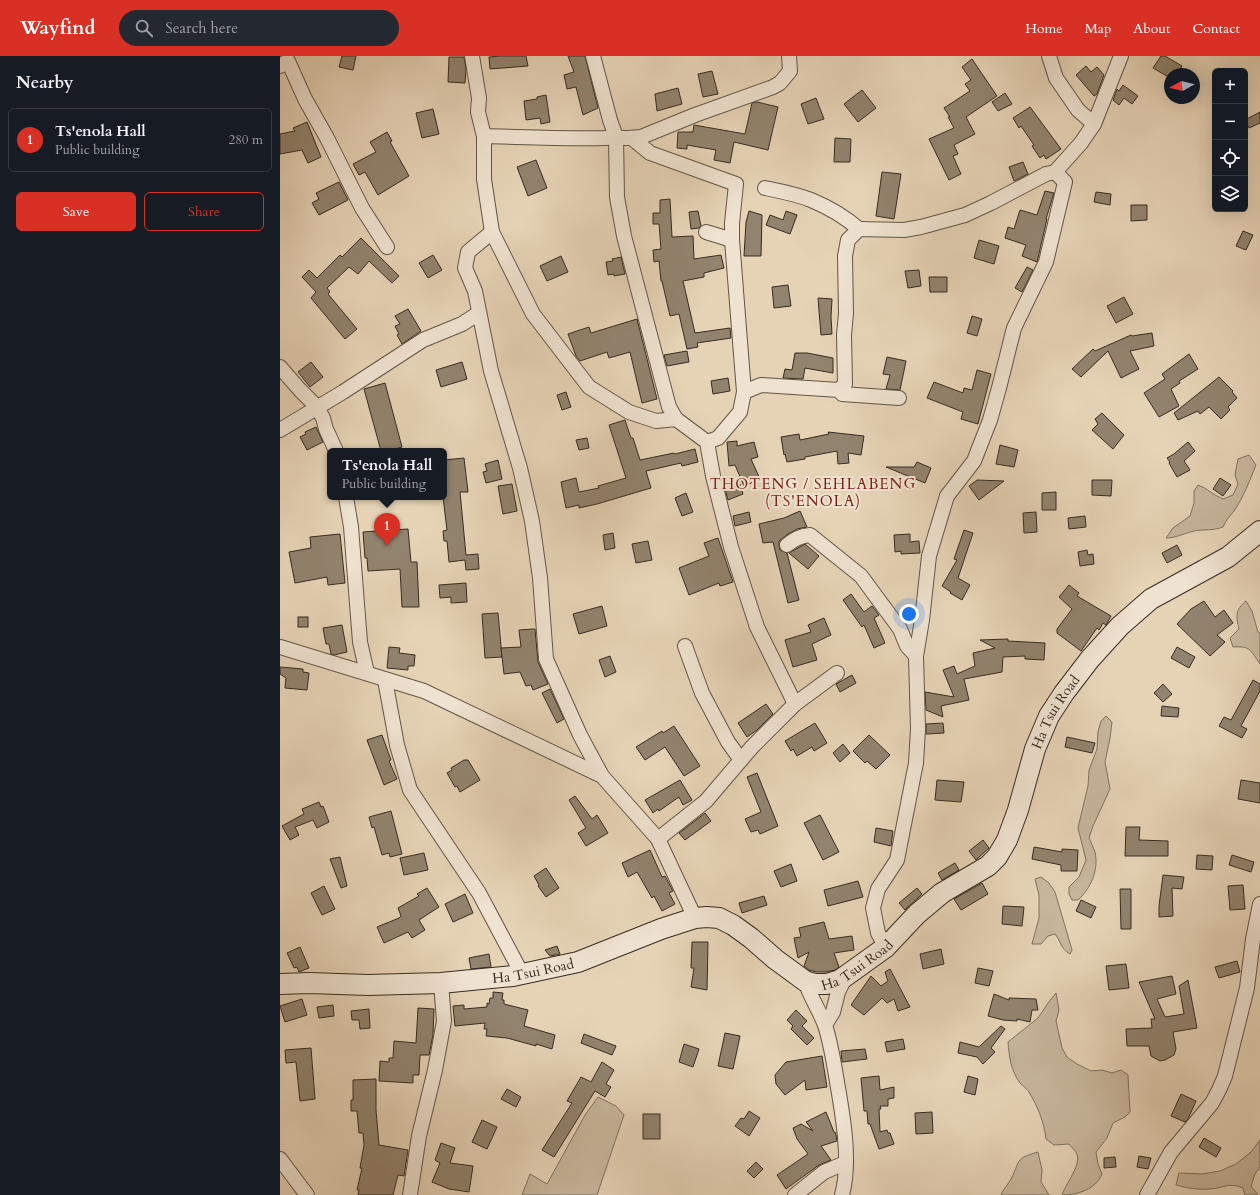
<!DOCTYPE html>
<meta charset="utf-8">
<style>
body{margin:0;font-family:Cardo,serif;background:#242831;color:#f1f3f6}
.controls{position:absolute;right:12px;top:12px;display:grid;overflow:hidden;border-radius:6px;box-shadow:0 4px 16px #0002}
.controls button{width:36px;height:36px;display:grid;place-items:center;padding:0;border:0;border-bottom:1px solid #363941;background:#171b24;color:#f1f3f6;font:20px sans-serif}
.compass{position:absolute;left:884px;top:12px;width:36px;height:36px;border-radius:50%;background:#171b24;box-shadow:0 4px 16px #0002;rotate:262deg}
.you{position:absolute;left:629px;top:558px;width:14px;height:14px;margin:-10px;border:3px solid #fff;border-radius:50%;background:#1a73e8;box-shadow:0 0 0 6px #1a73e833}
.badge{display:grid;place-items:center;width:26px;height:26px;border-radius:50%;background:#d93025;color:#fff;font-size:13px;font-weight:700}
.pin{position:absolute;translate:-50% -33px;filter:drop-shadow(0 1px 2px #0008)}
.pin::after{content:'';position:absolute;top:21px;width:14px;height:12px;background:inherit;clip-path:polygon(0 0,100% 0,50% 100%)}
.popup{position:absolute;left:47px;top:392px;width:120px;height:52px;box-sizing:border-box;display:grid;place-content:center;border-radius:6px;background:#171b24;filter:drop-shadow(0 1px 3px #0005);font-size:13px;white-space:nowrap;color:#9ea1a6}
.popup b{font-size:15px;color:#f1f3f6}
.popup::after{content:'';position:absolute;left:50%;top:100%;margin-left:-8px;border:8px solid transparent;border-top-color:#171b24}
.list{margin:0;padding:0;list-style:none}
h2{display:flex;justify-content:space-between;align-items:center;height:52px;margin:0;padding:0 16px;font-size:17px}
h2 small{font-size:13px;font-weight:400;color:#9ea1a6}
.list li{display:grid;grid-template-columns:26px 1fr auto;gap:12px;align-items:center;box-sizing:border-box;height:64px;margin:0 8px 8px;padding:0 8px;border:1px solid #363941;border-radius:6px}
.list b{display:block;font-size:15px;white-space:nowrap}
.list p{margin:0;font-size:13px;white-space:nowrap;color:#9ea1a6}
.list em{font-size:13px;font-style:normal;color:#9ea1a6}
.actions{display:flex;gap:8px;padding:12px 16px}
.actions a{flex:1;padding:9px 0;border:1px solid #d93025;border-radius:6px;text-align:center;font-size:14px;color:#d93025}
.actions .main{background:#d93025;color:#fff}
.icon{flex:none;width:22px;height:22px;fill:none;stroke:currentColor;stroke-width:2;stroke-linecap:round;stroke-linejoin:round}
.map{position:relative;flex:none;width:980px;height:1139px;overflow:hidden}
header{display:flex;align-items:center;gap:24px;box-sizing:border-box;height:56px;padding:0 20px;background:#d93025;color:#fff}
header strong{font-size:19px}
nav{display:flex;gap:22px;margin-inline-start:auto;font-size:14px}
.search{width:280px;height:36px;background:#242831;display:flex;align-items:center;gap:10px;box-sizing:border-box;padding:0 14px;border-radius:22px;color:#9ea1a6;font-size:15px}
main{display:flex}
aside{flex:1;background:#171b24}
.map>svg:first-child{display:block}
</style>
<header>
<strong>Wayfind</strong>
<div class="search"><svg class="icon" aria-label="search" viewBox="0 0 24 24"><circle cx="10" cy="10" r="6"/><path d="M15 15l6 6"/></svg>Search here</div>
<nav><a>Home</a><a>Map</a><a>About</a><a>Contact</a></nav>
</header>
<main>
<aside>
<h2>Nearby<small></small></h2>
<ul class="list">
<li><span class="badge">1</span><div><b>Ts'enola Hall</b><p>Public building</p></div><em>280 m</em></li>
</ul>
<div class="actions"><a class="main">Save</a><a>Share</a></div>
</aside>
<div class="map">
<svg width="980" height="1139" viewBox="0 0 980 1139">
<rect width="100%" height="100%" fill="#e6d3b6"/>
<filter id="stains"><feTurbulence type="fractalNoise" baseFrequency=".005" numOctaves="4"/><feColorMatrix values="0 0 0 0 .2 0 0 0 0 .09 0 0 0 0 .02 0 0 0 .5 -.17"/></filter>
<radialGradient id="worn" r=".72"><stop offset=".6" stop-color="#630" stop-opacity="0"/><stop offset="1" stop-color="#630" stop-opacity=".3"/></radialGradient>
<g fill="#c8b79d" stroke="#7f725f">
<path d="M969,399L976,409C970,424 963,442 954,455C949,461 946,464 943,471C933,475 924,473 914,475C905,477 896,482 886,482L893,472L910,460L914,447V435L918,429C927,432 933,439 943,443L953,439L958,428L955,419L958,403Z"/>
<path d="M966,545L972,555L978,576L980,577V608C970,594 971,590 953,591L950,582L959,573C956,560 955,554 966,545Z"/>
<path d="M826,660L832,666L830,682L825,706L830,733L813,770L809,782C811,786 813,791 815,796C819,814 811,832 798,844H792L789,838V831L799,821L806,804L798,772L808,730L809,714L817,693L818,676L821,665Z"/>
<path d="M761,821L769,827L775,836L792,894L790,898C780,892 782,887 775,878L768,880L761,888H752L759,862V839L755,823Z"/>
<path d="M776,937L779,954L776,965L782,992L787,1001L797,1008L811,1015L822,1014L832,1017L841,1014L848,1019L850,1056L845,1061L833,1067L827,1082L816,1096L818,1108L822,1118C816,1133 798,1139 782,1139C786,1127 801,1110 797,1098C796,1095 791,1091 789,1088L774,1089L766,1083C764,1066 758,1051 749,1036C747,1033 743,1030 740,1027C731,1015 729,1000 728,986L758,962L768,947Z"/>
<path d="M318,1041L336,1050L344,1059L317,1139H242L250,1118L267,1128L305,1059Z"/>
<path d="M980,1084V1111L975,1118L971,1130L978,1139H965L963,1132C949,1126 944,1132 930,1133C918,1134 907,1132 896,1129L899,1117L922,1118L940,1115L956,1108L971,1096Z"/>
<path d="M758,1096L762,1114L761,1126L769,1139H721C723,1133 728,1129 731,1123C741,1104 734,1103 758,1096Z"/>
</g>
<g fill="#92836e" stroke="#362c21">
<path d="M62,0H76L73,14L59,11Z"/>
<path d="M220,0H246L248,10L210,13L209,1Z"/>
<path d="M288,0H305L318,52L303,59L296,31L287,33L284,19L294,16Z"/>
<path d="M881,0H885L902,10L897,18H890V22L873,12Z"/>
<path d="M169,1H184L186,13L185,27L168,26Z"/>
<path d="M692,3L717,40L686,61L695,78L674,89L678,98L673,100L681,118L669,124L649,83L674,72L668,61H670L664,52L690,35L685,28L691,24L682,11Z"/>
<path d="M806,10L811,16L817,11L824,19L817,38L814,40L796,19Z"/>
<path d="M432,15L438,38L423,41L418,18Z"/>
<path d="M843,29L858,40L852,48L844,42L839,49L833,44L837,33L839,35Z"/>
<path d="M398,32L402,48L377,55L375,38Z"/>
<path d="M582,34L596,52L578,66L564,48Z"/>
<path d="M725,37L732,48L718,55L712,46Z"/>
<path d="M266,39L270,66L261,68L260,62L246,64L244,45L257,43V41Z"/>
<path d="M536,42L544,63L528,68L521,48Z"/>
<path d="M477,46L498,51L488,94L454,86L450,107L434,104L436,94L407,89V93L397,92L398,76H413L414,69L465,78L472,47Z"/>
<path d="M750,51L781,93L766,103L764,99L760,102L752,90L754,89L741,70L739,72L733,62Z"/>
<path d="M153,53L159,78L142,82L136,57Z"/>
<path d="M980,56V67L969,72L965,64Z"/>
<path d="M27,66L41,101L28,107L22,94L0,98V78L15,75L13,72Z"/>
<path d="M107,76L112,85L110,86L129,120L98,139L85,116L79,119L73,108L96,96L90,86Z"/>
<path d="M555,82L571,83L570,106H554Z"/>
<path d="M256,104L267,132L248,140L237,111Z"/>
<path d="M743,106L748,118L734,125L729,111Z"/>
<path d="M602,116L621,118L614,163L596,160Z"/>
<path d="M59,126L68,144L39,159L32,147L39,143L36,137Z"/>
<path d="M765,135L774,137L766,163H767L757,206L742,200L746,189L725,182L728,171L734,173L740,154L757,159Z"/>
<path d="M816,136L831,138L830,149L814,146Z"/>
<path d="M390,143L392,181L413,180L414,203L441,199L444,212L424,217V221L403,225L415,277L450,272L451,282L417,287L418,291L407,293L399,258L390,260L382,225H381L379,205L374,206L373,194L381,193L379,168H373V157H380V144Z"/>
<path d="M851,149H867V164L851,165Z"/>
<path d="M418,155L421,170L419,172L411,173L409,156Z"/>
<path d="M469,155L482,159L481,200H464L466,166Z"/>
<path d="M506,155L517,159L510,178L486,169L490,159L503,164Z"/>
<path d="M963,175L973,179L966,194L956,190Z"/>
<path d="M81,182L119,220L112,227L89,205L78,218L69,211L47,232L50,236L48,238L77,273L65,283L31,242L36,236L22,221L29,214L37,222L60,199L62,201Z"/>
<path d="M699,184L719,190L714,208L694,202Z"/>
<path d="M153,199L162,214L148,222L139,207Z"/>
<path d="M281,200L288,216L267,225L260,210Z"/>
<path d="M341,201L345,218L334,220V218L328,219L326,206L333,205L332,203Z"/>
<path d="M747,211L753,214L742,236L735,232Z"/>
<path d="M639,214L641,230L628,232L625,215Z"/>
<path d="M649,221H667V236H650Z"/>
<path d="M508,229L511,250L494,252L492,231Z"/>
<path d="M844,241L853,258L836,267L827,250Z"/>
<path d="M538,242L552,243L551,261L552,278L541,279Z"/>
<path d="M128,253L141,275L122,288L117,279L119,278L115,270L120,268L115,260Z"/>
<path d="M692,260L702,263L697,280L687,277Z"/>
<path d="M357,263L377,343L362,347L350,296L329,302L327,296L300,305L296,300L288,278L309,271L311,277Z"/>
<path d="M872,277L874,290L850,295L859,313L841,322L828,295L801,321L792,313L813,293L815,295L851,279L852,280Z"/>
<path d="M407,295L409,306L387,310L384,299Z"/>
<path d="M515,297H527L553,302V317L525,312L523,323L503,322L505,313L512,314Z"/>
<path d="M909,298L918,313L899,325L900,327L891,333L899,350L879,361L864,337L885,323L882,318Z"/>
<path d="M607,301L626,305L620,334L606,333L610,319L603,318Z"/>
<path d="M31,306L43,321L30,331L18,316Z"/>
<path d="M182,306L187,323L161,331L156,314Z"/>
<path d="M697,314L711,318L698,368L681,363L683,356L647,342L654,326L683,337L684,332L692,334Z"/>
<path d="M939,321L953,335L952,336L957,342L948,351L950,354L941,363L929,351L920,358L918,355L898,364L894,357Z"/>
<path d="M448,322L450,335L433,338L431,325Z"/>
<path d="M105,327L122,391L107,395H101L84,333Z"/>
<path d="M286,336L291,351L282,354L277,339Z"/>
<path d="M822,357L844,379L833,393L812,374L818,368L815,363Z"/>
<path d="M345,364L351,382H353L360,404L394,397L395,398L415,393L418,406L402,410L401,407L366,415L371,432L317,448L299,452V449L286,452L281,426L296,422L299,436L319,432L318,430L346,422L329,369Z"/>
<path d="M36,371L43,386L27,394L20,381L26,378L25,376Z"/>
<path d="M548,376L584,380L581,399L568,397L569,407L558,408L557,395L525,401V403L507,406L505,398L504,399L501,381L519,378L520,384L549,378Z"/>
<path d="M307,382L309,392L299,394L296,384Z"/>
<path d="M457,385V390L474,386L478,401L471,403L480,423L464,430L455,409L449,410L447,386Z"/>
<path d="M908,386L915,395L904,405L910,414L897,421L889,407L890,406L887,402L894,398Z"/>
<path d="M720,389L738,394L734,411L716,408Z"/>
<path d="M184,402L188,436H180L186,499L198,498L199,513L186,514L185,504L169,506L167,485H164L163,475L167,474L163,441L164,404Z"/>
<path d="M218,404L222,423L206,427L203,416L207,415L205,408Z"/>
<path d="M637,406L651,412L645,427L606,411H634Z"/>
<path d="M940,422L951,429L943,440L933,433Z"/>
<path d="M697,424L724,425L699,444L689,430Z"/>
<path d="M812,424H832L831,440L812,439Z"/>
<path d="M232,428L237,455L223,458L218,430Z"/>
<path d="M460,428L463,438L448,444L445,433Z"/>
<path d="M776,436V454H762V437Z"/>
<path d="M406,437L413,456L402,460L395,442Z"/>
<path d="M520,455L527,471L517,473L508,478L499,485V490L500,494L507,497L519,544L508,547L493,486L483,487L479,468L504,462Z"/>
<path d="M469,456L471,466L455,470L453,460Z"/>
<path d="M756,456L757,476L744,477L743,457Z"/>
<path d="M805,460L806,471L789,473L788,462Z"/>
<path d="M128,473L131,506H137L139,551H122L120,513L88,515L87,502H85L83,476Z"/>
<path d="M684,474L693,477L678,522L690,529L682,544L670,537L671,536L662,530L677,504L674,503Z"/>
<path d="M333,477L335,492L325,494L323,479Z"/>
<path d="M60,478L65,527L48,529L47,521L15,527L9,496L31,492L30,481Z"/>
<path d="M630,478V486L639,485L640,497L621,498V495L615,496L614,479Z"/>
<path d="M438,482L453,526L440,530L439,527L409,539L399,512L429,500L424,487Z"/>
<path d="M368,485L372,504L356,507L352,488Z"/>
<path d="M525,488L539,500L528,513L509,497Z"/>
<path d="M897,489L902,499L887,507L882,497Z"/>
<path d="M807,494L808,499L813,498L814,508L800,510L798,496Z"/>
<path d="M186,527L187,546L171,547V541L160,542L159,529Z"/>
<path d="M789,529L799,537L797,540L831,560L826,569L823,567L819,574L817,572L801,595L777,577V573L792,553L779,541Z"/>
<path d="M571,538L584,556L592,550L599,559L594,562L605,587L594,592L584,569L582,571L563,544Z"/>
<path d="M924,545L935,561L944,554L953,567L937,579L945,586L930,600L897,568L911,553Z"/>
<path d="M322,550L327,570L299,578L293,558Z"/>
<path d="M218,557L222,601L205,602L202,558Z"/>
<rect x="18" y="561" width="10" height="10"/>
<path d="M544,562L551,579L532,588L537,604L513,611L505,584L531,576L528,569Z"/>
<path d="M62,569L67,596L54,599L51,598L49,588H46L43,572Z"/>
<path d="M253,573H255L258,606L268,628L253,634L251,629L246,630L240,616L224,618L221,592L241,591L239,574Z"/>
<path d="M728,583V585L765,587L764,604L745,603V600L723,601L722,616L684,623L689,644L661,650L663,661L646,654L645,636L674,641L663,614L674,610L677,618L695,610L693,597L715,592L700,584Z"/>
<path d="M109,591L120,592L119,597L135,599L134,610H128V614L107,612Z"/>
<path d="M897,591L915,601L909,612L891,602Z"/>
<path d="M330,600L336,616L325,621L319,604Z"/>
<path d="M0,611L23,613V616L29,617L27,634L5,632L6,622L0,618Z"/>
<path d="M572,619L576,627L560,636L556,628Z"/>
<path d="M973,624L980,628V635L961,670L967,673L962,682L939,670L944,661L951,664Z"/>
<path d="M883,628L892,638L883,646L874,637Z"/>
<path d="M270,633L284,663L277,667L262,637Z"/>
<path d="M486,648L493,658L477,674L467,681L458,667Z"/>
<path d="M882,650L899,652L898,661L881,660Z"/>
<path d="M535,667L547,687L534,695L532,691L517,700L513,693L511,695L505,685Z"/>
<path d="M663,667L664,677L646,678V668Z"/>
<path d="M394,670L420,710L404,720L385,691L365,704L356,691L382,675L383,677Z"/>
<path d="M102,679L111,704L109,705L117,723L104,729L87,684Z"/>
<path d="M589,679L610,699L596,713L587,705L585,707L573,695Z"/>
<path d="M787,681L815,687L812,697L785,691Z"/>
<path d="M563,688L570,697L560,706L553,697Z"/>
<path d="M184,704H188L200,724L180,736L177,730L175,731L167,717L172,714L171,712Z"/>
<path d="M477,717L498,770L480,778L478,774L471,776L465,763L481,756L467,721Z"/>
<path d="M400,724L412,744L403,749L399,741L379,755L378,753L373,757L365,744Z"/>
<path d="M657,724L684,726L681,746L655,744Z"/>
<path d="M961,724L980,727V747L958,743Z"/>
<path d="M295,740L312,763L317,759L328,777L306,790L298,777L306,772L289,744Z"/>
<path d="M39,746L41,751L43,750L49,766L37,772L33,764L15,771L19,779L10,784L2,770L24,758L22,753Z"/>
<path d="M111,755L122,798L110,801L109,797L102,799L94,771L92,772L89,761Z"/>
<path d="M425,757L431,765L405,784L399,777Z"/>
<path d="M540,759L559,796L543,804L524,767Z"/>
<path d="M846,771H860L859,784L888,785V800H845Z"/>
<path d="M596,772L613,775L611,790L594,786Z"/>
<path d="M703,784L709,792L696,804L689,795Z"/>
<path d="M754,791L782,796V793L798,794L797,815H781V809L752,803Z"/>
<path d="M370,794L382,821L385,820L393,835L389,837L395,848L382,855L374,840L372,842L357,816L348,821L342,807Z"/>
<path d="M144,797L148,814L124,819L120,802Z"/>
<path d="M917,799L933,800L932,814L916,813Z"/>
<path d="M952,799L974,806L971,816L949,809Z"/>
<path d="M60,801L67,830L61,832L50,803Z"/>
<path d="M675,807L679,814L662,824L658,817Z"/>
<path d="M511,808L517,825L501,831L494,815Z"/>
<path d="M266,812L279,832L266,841L258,830L259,829L254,820Z"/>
<path d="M883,819L904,821L902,833L892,832L893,860L879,861V850Z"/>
<path d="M578,825L583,841L548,850L544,834Z"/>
<path d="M702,827L708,838L681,854L674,843Z"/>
<path d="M963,829L965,853L950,854L948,830Z"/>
<path d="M44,830L55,853L42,859L31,837Z"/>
<path d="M147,832L159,851L139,864L145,874L132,882L128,876L104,887L97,871L119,862L121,860L118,852L139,840L137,838Z"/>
<path d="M637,832L642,838L625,854L619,847Z"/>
<path d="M840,833H851V873H841Z"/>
<path d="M185,838L193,857L173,866L165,848Z"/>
<path d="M484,840L487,849L462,857L459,847Z"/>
<path d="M801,844L816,851L811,862L796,855Z"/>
<path d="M723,850L744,851L742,870L722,868Z"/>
<path d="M544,866L549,883L572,880L574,894L554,897L559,911L555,914L545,916H537L529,914L524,910L529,896L518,902L514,882L521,881L519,872Z"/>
<path d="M412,886H428L427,934L411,931L414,912H411Z"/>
<path d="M277,890L280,898L270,900L265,894Z"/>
<path d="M20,891L29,912L19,916L17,911L14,912L7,897Z"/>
<path d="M661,893L664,908L643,913L640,898Z"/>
<path d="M209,898L211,911L191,913L189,902Z"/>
<path d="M957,905L960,916L939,922L935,911Z"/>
<path d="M846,908L849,932L829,934L826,910Z"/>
<path d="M698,912L713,915L709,930L695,927Z"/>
<path d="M610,913L630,951L618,955L614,943L607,947L602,942L584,959L571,949L591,920L601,930L608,925L605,916Z"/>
<path d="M892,920L896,938L877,943L885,961L904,958L899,930L908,924L917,972L893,976L896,993L894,999L885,1004L880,1005L871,1000L869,990H847L846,973L872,972L871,963H875L859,926Z"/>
<path d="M213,936L223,937L222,944H224V948L248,954L244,970L275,979L272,993L256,988V990L227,982L206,980L207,973H204L205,967L175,970L173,950L184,949V953L207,951V947L209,948L210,942H213Z"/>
<path d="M714,938L729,944V942L756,943L758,954H752L750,966L737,963V965L723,964L708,960Z"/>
<path d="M22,943L27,959L5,966L0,950Z"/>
<path d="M53,949L54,960L39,962L37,951Z"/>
<path d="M138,952L154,953L153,979L149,999H140L139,1019H133V1027L99,1025L100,1005L109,1006V1002H113L114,985L136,987Z"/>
<path d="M89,953L90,972L80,973L79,964H72L71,955Z"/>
<path d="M516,954L527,965L522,970L534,982L527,989L511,973L513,970L507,964Z"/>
<path d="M721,970L725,973L711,992L715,996L703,1008L697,1001L678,997L680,986L699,991Z"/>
<path d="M445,977L460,980L453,1013L438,1010Z"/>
<path d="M304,978L336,990L332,999L301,987Z"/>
<path d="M623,983L625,993L607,996L605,986Z"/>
<path d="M404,988L419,993L413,1011L399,1006Z"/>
<path d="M31,992L35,1043L20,1045L16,1006L6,1007L5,994Z"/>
<path d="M585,993L587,1003L562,1006L561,995Z"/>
<path d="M542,1000L547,1031L526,1034L525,1024L505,1039L496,1028L495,1019L506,1006Z"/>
<path d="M322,1006L334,1014L326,1028L331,1031L325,1041L315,1035L274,1101L262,1094L292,1047L287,1045L301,1021L311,1026Z"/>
<path d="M599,1020L600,1034L614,1031V1042L608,1043V1050H600L601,1053H599L600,1076L607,1074L608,1077H610L614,1088L599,1093L590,1068H588L587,1055H584L581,1022Z"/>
<path d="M688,1020L698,1023L695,1039L684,1036Z"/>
<path d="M96,1023V1054L99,1089L128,1094L124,1120L118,1119L113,1139H78L79,1134H77L82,1112H80L84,1089L83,1077H79L77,1055H71V1044H73V1024Z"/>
<path d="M227,1033L241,1041L236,1051L221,1043Z"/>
<path d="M901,1038L916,1045L908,1063L905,1066L891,1060Z"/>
<path d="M469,1055L480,1062L469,1080L455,1070L461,1062L464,1063Z"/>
<path d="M546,1056L554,1076H555L556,1079L557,1085L541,1090L551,1104L539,1109L506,1133L497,1119L528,1098L517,1083L513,1072L521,1068L533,1075L526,1066Z"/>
<path d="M652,1056L653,1077L636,1078L635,1057Z"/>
<rect x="363" y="1058" width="17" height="25"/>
<path d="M202,1064L217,1071L207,1093L192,1086Z"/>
<path d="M924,1082L941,1092L936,1101L919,1091Z"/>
<path d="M161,1087L175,1092L170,1107L193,1110L189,1136L169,1133L152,1126L160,1107L155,1104Z"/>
<path d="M859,1100L871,1102L868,1113L857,1111Z"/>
<path d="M835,1101L836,1111L824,1112V1102Z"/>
<path d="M476,1106L483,1113L474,1122L467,1115Z"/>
</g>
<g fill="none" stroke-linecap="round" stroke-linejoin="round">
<g stroke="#625646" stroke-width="16">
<g id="street">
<path d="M192,0L199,42L198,56L204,80V123L212,176L253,258L309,331L349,356L376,365L396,363L427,386L433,420L451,491L477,571L515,648L472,691L426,745L378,783"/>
<path d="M313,0L330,64L336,81L337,141L344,180L389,351L396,363"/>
<path d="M769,0L776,22L798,54L814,68"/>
<path d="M0,10L8,5L25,43L47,82L82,152L107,191"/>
<path d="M204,80C245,81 284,83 325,82C337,81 349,83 361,81L415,59L493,31L500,27L510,15L509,0"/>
<path d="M353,83L370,97L456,128L452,167V184L464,336L460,356L438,382L427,386"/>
<path d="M485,132C500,135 516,138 531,144C548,151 565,161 579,173"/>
<path d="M212,176L188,196L185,212L195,235L211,315L240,412L252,465L260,522L266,603L300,679L322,720"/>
<path d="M426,176L452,184"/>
<path d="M0,311L20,334L37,351L43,362L46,373L56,395"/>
<path d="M559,334L565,328L564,279L566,257L565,200L568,184L579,173L624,174L641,171L685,159L711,147L766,118L775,116"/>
<path d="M464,336L481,329L559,334L562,338L619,342"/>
<path d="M0,374L63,336L143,284L182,268L199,257"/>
<path d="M66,441L71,471L80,586L87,617"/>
<path d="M507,489C515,483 520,480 530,479L581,520L620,573L627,590L636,600"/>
<path d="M405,590L422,637L448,686L461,704"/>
<path d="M0,591L144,635L322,720L378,783L415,862"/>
<path d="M105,624L117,689L130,734L199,837L242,918"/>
<path d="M515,648L557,617"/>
<path d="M606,891L598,877L593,852L598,833L617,804L636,707L638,673L636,600L642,564L649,500L667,440L694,405L710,364L719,332L734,272L766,206L785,126L775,116L801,87L814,68L841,0"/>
<path d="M525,925C530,940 539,954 545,969C551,988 554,1007 557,1026C563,1060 571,1106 562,1139"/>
<path d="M545,969L553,956L558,936L565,922"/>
<path d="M0,1103L27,1139"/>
<path d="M130,1139L139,1080L155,1014L164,965L161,927"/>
<path d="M515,1139L544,1116L565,1107"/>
<path d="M867,1139L891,1096L932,1047L939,1034L945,1020L967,932L973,883L980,848"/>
</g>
</g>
<g stroke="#362c21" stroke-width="22">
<g id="secondary">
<path id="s1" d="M0,928L29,927L88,929L161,927L233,920L298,906L381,873L415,862L427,861L439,862L453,869L471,882L495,903L525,925L535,928H547L560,924L606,891L637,858L662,837L708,810L717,801L727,784L738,754L755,693L769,660L784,637L810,603L840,570L871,543L948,501L980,475"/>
</g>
</g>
<use href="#street" stroke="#efe2d0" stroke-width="14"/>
<use href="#secondary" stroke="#efe2d0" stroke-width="20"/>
</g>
<g text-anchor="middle" stroke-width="4" stroke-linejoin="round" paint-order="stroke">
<g font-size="14" fill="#362c21" stroke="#efe2d0">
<text dy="5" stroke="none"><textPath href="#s1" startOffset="950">Ha Tsui Road</textPath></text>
<text dy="5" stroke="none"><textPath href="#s1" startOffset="614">Ha Tsui Road</textPath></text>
<text dy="5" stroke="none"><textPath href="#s1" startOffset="254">Ha Tsui Road</textPath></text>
</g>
<g font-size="15" letter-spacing="1" fill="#7a1f14" stroke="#efe2d0">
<text x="533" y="433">THOTENG / SEHLABENG<tspan x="533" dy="17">(TS'ENOLA)</tspan></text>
</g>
</g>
<rect width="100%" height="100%" filter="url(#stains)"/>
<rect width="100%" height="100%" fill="url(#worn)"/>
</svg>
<div class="controls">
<button>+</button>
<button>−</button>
<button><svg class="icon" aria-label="locate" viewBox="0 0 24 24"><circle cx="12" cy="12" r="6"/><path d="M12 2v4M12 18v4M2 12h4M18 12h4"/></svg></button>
<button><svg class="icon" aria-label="layers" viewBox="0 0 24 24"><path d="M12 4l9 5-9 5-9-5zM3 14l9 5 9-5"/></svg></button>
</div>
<svg class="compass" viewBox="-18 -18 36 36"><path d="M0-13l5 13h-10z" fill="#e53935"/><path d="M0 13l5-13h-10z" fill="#9ea1a6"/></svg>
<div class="you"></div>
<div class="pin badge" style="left:107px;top:490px">1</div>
<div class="popup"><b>Ts'enola Hall</b>Public building</div>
</div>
</main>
